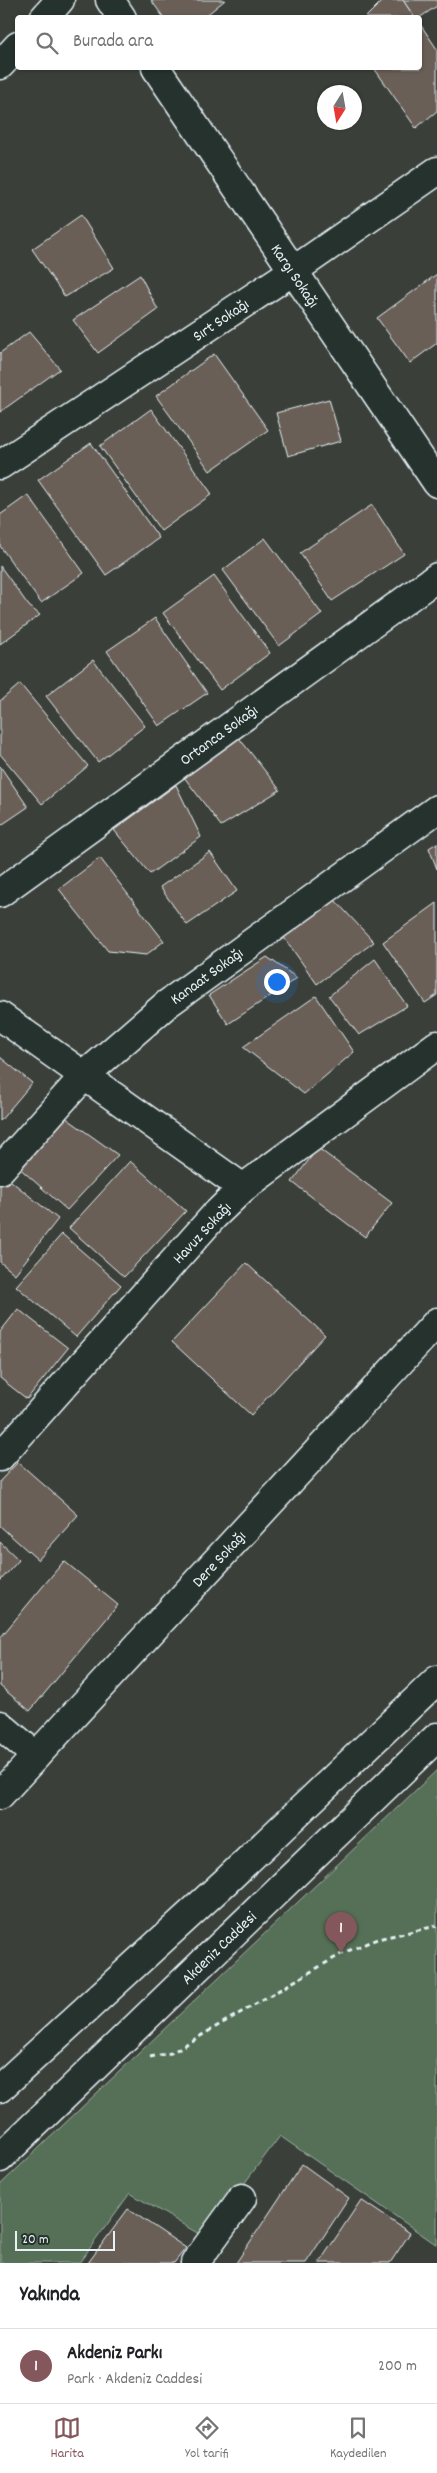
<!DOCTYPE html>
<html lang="tr">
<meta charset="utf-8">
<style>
body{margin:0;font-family:Dekko,sans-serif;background:#f2f2f2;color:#202124}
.compass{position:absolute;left:317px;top:85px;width:45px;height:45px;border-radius:50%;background:#fff;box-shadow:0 1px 4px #0004;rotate:191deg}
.scale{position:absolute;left:15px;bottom:12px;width:100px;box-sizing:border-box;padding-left:5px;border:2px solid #e8f1f8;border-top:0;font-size:14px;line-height:18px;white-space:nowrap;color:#e8f1f8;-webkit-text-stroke:4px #26332d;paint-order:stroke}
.you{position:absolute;left:276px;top:981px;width:18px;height:18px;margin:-12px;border:4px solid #fff;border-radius:50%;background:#1a73e8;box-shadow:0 0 0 8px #1a73e833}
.badge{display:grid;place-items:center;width:32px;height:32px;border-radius:50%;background:#84575d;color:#fff;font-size:16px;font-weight:700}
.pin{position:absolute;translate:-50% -41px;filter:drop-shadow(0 1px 2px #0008)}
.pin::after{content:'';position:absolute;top:26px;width:18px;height:15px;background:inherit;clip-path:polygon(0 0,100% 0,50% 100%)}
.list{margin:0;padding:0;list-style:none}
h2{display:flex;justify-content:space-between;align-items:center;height:65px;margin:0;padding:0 20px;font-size:21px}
h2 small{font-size:16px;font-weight:400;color:#757577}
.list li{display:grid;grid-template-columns:32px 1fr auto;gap:15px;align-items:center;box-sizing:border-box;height:75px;padding:0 20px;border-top:1px solid #e0e0e0}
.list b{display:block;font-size:19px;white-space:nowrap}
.list p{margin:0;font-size:16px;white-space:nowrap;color:#757577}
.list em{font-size:16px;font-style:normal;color:#757577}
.icon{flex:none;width:28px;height:28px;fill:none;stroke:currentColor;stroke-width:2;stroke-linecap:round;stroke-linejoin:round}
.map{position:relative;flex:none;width:437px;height:2263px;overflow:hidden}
.search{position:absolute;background:#fff;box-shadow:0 1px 4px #0004;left:15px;right:15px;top:15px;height:55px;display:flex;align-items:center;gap:12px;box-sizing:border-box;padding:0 18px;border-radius:5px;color:#757577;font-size:19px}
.sheet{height:140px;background:#fff}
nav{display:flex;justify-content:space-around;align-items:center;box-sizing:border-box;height:70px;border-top:1px solid #e0e0e0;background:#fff;font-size:14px;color:#757577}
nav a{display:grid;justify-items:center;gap:2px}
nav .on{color:#84575d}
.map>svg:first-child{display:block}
</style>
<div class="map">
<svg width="437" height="2263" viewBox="0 0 437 2263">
<rect width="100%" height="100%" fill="#3a4039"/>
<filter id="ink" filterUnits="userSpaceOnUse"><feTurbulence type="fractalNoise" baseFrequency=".02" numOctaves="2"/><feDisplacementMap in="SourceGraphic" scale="10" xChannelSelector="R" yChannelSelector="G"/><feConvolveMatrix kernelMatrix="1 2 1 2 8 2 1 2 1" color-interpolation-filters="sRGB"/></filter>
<g filter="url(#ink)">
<path fill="#557056" stroke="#9eb0a7" d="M437,1770V2245L280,2136L204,2237L130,2193L79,2263H0V2185Z"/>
<g fill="#6a5f56" stroke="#e8f1f8">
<path d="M151,0H225L203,18H164Z"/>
<path d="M383,0H403L415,18H365Z"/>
<path d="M403,0H437V6L419,18H415Z"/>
<path d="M420,24L437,49V111L416,128L374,68H420Z"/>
<path d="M81,215L114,268L65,297L32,249Z"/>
<path d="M437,274V343L410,363L377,318Z"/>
<path d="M140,275L158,310L98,353L73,320Z"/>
<path d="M29,332L60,369L0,412V353Z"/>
<path d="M214,354L268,430L210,471L156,396Z"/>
<path d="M329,399L341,441L288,456L276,413Z"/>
<path d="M151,409L212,494L161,531L100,446Z"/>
<path d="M91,443L159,538L106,575L38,480Z"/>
<path d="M28,495L84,573L41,603L0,546V515Z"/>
<path d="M372,505L404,554L332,601L300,553Z"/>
<path d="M265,538L322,614L279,646L223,570Z"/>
<path d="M0,566L29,606L40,615L0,644Z"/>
<path d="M214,576L270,653L220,690L163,613Z"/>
<path d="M155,618L207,693L159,726L107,651Z"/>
<path d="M93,660L145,726L98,762L46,696Z"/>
<path d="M20,684L88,766L42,804L0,754V701Z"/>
<path d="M239,738L280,790L221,826L184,777Z"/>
<path d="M0,766L28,807L0,826Z"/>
<path d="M176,785L201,837L150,874L114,830Z"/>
<path d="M437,843V869L429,848Z"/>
<path d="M210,852L237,891L187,925L160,887Z"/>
<path d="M100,858L164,941L146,955L108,951L59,889Z"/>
<path d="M332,897L374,942L317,984L283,936Z"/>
<path d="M437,903V995L425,1003L383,942Z"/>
<path d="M267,957L297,978L228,1024L209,995Z"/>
<path d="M375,959L407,1006L359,1035L329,996Z"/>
<path d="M316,996L354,1052L304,1094L243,1047Z"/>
<path d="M0,1057L32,1083L0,1121Z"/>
<path d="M62,1115L118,1155L67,1210L16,1165Z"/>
<path d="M318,1148L392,1203L365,1237L292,1182Z"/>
<path d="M130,1161L186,1211L124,1277L69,1228Z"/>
<path d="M6,1177L58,1219L15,1274L0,1262V1184Z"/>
<path d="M62,1234L121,1285L76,1337L16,1286Z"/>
<path d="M246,1263L325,1335L251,1415L172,1342Z"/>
<path d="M18,1309L68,1348L27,1399L0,1378V1332Z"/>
<path d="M18,1462L78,1515L38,1560L0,1526V1481Z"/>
<path d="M0,1542L19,1560L0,1581Z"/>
<path d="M64,1561L118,1605L30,1711L0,1686V1638Z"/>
<path d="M302,2164L349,2198L306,2263H236Z"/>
<path d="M361,2200L410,2233L390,2263H319Z"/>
<path d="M128,2209L186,2248L174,2263H88Z"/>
</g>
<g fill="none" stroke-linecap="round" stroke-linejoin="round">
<g stroke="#e8f1f8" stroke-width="31">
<g id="minor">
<path d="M110,0L122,18"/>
<path d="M44,18L60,0"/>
<path d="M0,65L18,46"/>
<path d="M156,68L437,483"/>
<path d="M0,465L293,271L437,171"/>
<path d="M0,893L437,577"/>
<path d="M0,1016L243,1188"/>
<path d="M0,1170L85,1075L167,1004L437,809"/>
<path d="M0,1457L214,1216L243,1188L437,1045"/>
<path d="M0,1725L36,1756"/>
<path d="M0,1795L437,1322"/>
<path d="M195,2263L242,2198"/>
</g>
</g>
<g stroke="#e8f1f8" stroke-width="31">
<g id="major">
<path d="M0,2088L225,1882L437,1680"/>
<path d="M0,2158L437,1737"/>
</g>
</g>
<path stroke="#e8f1f8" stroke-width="3" stroke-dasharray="5 4" stroke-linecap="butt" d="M150,2057L171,2053L343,1953L377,1939L437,1926"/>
<use href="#minor" stroke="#26332d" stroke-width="28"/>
<use href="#major" stroke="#26332d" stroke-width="28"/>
</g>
</g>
<g text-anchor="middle" stroke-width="4" stroke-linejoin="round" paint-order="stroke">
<g font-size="16" fill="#e8f1f8" stroke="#26332d">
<text transform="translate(296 275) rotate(56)" y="6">Kargı Sokağı</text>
<text transform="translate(220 319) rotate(-34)" y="6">Sırt Sokağı</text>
<text transform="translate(218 734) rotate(-36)" y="6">Ortanca Sokağı</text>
<text transform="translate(206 975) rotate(-36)" y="6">Kanaat Sokağı</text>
<text transform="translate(201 1232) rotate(-47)" y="6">Havuz Sokağı</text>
<text transform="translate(218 1558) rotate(-47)" y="6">Dere Sokağı</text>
<text transform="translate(218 1947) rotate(-44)" y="6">Akdeniz Caddesi</text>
</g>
</g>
</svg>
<svg class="compass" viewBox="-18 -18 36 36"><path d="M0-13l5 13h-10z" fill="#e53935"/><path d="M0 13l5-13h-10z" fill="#757577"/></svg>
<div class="scale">20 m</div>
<div class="you"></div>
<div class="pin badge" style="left:341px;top:1953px">1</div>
<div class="search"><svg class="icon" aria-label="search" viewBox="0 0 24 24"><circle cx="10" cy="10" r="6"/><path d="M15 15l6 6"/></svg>Burada ara</div>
</div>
<section class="sheet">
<h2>Yakında<small></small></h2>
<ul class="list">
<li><span class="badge">1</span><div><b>Akdeniz Parkı</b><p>Park · Akdeniz Caddesi</p></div><em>200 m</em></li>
</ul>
</section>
<nav>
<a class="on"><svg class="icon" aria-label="map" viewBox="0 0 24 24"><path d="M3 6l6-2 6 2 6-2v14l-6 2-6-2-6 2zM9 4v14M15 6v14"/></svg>Harita</a>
<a><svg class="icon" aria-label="directions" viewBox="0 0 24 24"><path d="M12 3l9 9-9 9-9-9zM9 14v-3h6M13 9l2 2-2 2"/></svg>Yol tarifi</a>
<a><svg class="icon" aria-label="saved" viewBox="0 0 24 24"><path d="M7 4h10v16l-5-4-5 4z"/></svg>Kaydedilen</a>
</nav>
